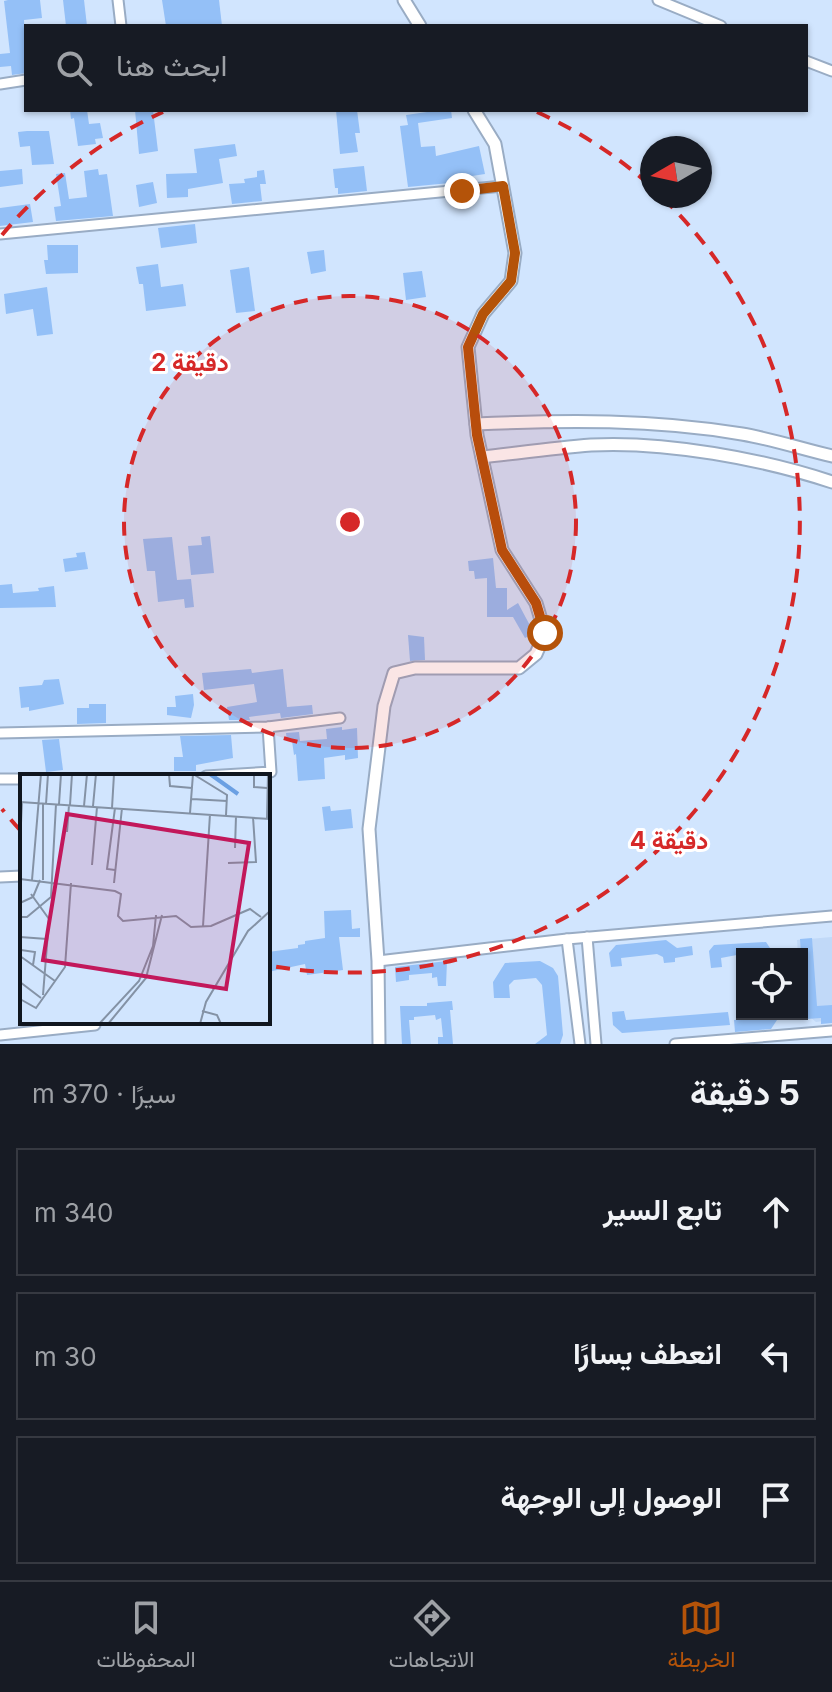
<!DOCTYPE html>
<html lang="ar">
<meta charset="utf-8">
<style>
body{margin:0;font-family:Inter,Vazirmatn,sans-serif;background:#20242c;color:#f1f3f6;direction:rtl}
.controls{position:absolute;right:24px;bottom:24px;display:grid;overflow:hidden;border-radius:0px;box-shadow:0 2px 6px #0004}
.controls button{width:72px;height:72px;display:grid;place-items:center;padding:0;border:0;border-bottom:2px solid #363941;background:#171b24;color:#f1f3f6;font:40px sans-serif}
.compass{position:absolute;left:640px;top:136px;width:72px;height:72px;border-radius:50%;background:#171b24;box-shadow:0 2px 6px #0004;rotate:261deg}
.stop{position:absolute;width:24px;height:24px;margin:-18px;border:6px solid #b45309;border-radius:50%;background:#fff}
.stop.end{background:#b45309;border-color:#fff;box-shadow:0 2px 8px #0008}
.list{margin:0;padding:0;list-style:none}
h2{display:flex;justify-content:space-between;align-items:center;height:104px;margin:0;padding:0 32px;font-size:34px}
h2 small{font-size:26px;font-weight:400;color:#9ea1a6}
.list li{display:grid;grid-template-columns:52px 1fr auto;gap:24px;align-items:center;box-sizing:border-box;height:128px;margin:0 16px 16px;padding:0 16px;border:2px solid #363941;border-radius:0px}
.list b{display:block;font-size:30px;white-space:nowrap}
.list em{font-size:26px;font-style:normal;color:#9ea1a6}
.icon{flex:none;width:44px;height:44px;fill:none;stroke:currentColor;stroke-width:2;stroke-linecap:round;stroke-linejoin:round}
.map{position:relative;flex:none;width:832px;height:1044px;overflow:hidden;direction:ltr}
.search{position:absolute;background:#171b24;box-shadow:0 2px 6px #0004;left:24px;right:24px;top:24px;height:88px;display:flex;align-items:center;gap:20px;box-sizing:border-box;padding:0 28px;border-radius:0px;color:#9ea1a6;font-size:30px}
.sheet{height:536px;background:#171b24}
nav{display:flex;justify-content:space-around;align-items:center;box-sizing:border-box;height:112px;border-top:2px solid #363941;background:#171b24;font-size:22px;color:#9ea1a6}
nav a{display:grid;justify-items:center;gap:4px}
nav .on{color:#b45309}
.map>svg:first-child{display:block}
</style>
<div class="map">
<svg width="832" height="1044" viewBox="0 0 832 1044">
<rect width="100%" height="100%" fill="#d1e5fe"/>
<path fill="#c1d9f8" d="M832,937V1020L816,1022L803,1011L802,954H798L797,940Z"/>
<g fill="#94c0f7">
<path d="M8,0H40L42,18L24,20L26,73L12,75L11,66L0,67V54L10,53L4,1Z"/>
<path d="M63,0H84L87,26H66Z"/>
<path d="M162,0H219L222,26H166Z"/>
<path d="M70,110H87L89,124L100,123L103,138L95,139L96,144L78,146L74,118L71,119Z"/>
<path d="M135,110H153L158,151L139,154Z"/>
<path d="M336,110H357L360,133H355L358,152L340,154Z"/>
<path d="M426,110H451L452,118L418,123L421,147L435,146L436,156L479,146L485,174L459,178L460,182L408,187L400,126L408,125L406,115L427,112Z"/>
<path d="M27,131H49L54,164L32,165L30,146L20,147L18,132Z"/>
<path d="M235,144L237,156L219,159L223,183L188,189V197L167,198L166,174L197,173L194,149Z"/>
<path d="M364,166L367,191L338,194V188H335L333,169Z"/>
<path d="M22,169L23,184L0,187V171Z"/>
<path d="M98,169L99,175L107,174L113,216L56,221L54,207L61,206L56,174L65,173L69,199L87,197L84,171Z"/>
<path d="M264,170L266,184H260L262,201L232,204L229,184L245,183L244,179L257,177V171Z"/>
<path d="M153,182L157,203L139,207L136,185Z"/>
<path d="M30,204L33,222L0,226V208Z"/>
<path d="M195,224L197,243L161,248L158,228Z"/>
<path d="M47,245H78V273L46,274L44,260H48Z"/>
<path d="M324,250L326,271L311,274L307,252Z"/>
<path d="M158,264L161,287L183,284L186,306L146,311L143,284H139L136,267Z"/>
<path d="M249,267L255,311L236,313L230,270Z"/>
<path d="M422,271L426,297L406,300L403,273Z"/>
<path d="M47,287L53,334L37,336L33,309L6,314L4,294Z"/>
<path d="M210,536L214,573L191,575L188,546L202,545L201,537Z"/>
<path d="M172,537L177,580L191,579L194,607L185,608L184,599L158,602L155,571H147L143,539Z"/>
<path d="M85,552L88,569L65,572L63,559L77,557L76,553Z"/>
<path d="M493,558L496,588H507V610L518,603L534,633L525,638L513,617H487V578L475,579L474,571H469L468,561Z"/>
<path d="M12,584L13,593L39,591L38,588L54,586L56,607L0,608V585Z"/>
<path d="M408,635L424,637L425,660L410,661Z"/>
<path d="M251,669L252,673L283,669L287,707L312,705L313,714L281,718L280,713L249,717L250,720H229L227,707L257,702L254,684L204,690L202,673Z"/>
<path d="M59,679L64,704L29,711V707L21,708L19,687L42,685L44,680Z"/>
<path d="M193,694L194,705L191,718L167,715V707H176L175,696Z"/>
<path d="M89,704H106V723L77,724V708H89Z"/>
<path d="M342,727V730L357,728L358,758L345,760V755L324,758L325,779L298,781L296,754L294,755L292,741H287L286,733L299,732L300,741L327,739L326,729Z"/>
<path d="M231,735L233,758L196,765V771H174V757H183L180,736Z"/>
<path d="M59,739L63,770L46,772L42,740Z"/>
<path d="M330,806L331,811L351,809L353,828L325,831L322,807Z"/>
<path d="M351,910L352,929L360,928V937H339L343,970L307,975L305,964L268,972V952L298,948V945L305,944V941L325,938L324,911Z"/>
<path d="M812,938L817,1006L832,1005V1023L821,1024V1018L806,1019L800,939Z"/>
<path d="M666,940L677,948L692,946L693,955L675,958V962L664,963L663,957L657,954L621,958L622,966L611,967L609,953L616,945Z"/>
<path d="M766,942L774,954H742L721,958L722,967L711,968L709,951L714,945Z"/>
<path d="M447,961L446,986H438L437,977L432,978V973L409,975V980L396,982L395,967Z"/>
<path d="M540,961L553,968L558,976L563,1035L560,1044H535L547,1035L542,985L536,978L514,980L509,985L510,998H494L493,982L505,963Z"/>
<path d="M452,1001L453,1010H450L453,1044H438V1037H443L441,1018L436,1020L435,1015L414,1017V1020H409L411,1044H402L400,1006H427V1003Z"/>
<path d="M624,1011L626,1020L728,1012L730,1025L622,1033L613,1025L612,1012Z"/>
<path d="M763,1014H776L777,1020L771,1029L735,1032L734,1020L760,1017Z"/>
</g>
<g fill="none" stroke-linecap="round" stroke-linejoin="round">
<g stroke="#99acc4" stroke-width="13">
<g id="minor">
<path d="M118,0L121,26"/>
<path d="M658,0L721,26"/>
<path d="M806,61L832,71"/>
<path d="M0,84L26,80"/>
<path d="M0,234L503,186"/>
<path d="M0,733L268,727L340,718"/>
<path d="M206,776L271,772L268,727"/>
<path d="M0,779H22"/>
<path d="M0,877L22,876"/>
<path d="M587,937L596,1044"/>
<path d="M567,939L580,1044"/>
<path d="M378,961L567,939L832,916"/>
<path d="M0,1035L95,1025"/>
<path d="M675,1044L832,1031"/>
</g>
</g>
<g stroke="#99acc4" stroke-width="15">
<g id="tertiary">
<path d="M404,0L420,26"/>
<path d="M476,424C566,420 653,419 742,434C772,439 802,449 832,456"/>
<path d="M482,457C518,453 555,448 591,445C665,441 763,459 832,482"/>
<path d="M379,1044L378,961L369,829L384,706L394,673L415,668H519L536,654L545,633L536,603L502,550L477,435L468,347L483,314L511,281L515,253L495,144L474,110"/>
</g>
</g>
<use href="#minor" stroke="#fff" stroke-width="9"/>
<use href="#tertiary" stroke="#fff" stroke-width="11"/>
</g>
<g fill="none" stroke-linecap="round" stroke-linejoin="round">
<path stroke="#b45309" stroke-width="10" d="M462,191L503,186L515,253L511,281L483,314L468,347L477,435L502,550L536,603L545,633"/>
</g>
<circle cx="350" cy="522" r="226" fill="#d62828" fill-opacity=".12"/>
<g fill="none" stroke="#d62828" stroke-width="4" stroke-dasharray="14 10">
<circle cx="350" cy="522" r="226"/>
<path d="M20 830A451 451 0 0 1 2 809M2 235A451 451 0 0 1 163 112M537 112A451 451 0 0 1 652 187M663 198A451 451 0 0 1 272 966"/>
</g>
<g transform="translate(20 774)">
<rect width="250" height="250" fill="#d1e5fe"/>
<path fill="none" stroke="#6ba0e3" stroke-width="4" d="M190,0L218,20"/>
<path fill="none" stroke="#8492a5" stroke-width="2" d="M149,0L150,12L172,14M173,0L207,21L206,41M234,0V13L247,14M172,25L207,27M0,28L250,45M23,29V106M26,30L28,0M39,30L41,0M50,31L52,0M64,32L67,0M73,32L76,0M92,34L94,0M170,39L173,0M247,44L248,0M47,58L49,31M0,70L2,28M215,74L216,42M208,89L236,88L233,43M72,91L77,33M95,96L87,95L95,34M0,105L95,117L101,120L98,142L103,147L156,142L171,153L191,152L230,135L241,143M12,106L21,0M94,109L102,34M11,120L29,145L23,221M0,129L13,123L20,106M0,143H7L31,123L36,30M183,152L190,40M0,163L27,165M1,176L15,178L13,191M0,182L35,207M0,208L21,224M0,225L16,234L45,193L51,109M182,237L197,241L201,250M79,250L119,207L133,172L136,141M88,250L126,204L142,141M180,250L186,228L228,157L250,137"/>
<path fill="#c2185b" fill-opacity="0.15" stroke="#c2185b" stroke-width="4" d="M47,40L229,69L206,215L23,186Z"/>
<rect width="250" height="250" fill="none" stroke="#10161f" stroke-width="4"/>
</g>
<circle cx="350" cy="522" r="12" fill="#d62828" stroke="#fff" stroke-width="4"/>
<g font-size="24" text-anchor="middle" font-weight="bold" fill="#d62828" stroke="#fff" stroke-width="6" stroke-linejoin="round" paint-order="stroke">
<text x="190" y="371">2 دقيقة</text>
<text x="669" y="849">4 دقيقة</text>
</g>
</svg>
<div class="controls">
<button><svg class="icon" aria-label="locate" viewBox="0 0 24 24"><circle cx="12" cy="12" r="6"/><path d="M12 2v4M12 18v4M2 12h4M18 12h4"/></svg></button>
</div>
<svg class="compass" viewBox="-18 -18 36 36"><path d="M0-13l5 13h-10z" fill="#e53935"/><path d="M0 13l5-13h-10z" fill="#9ea1a6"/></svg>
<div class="stop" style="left:545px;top:633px"></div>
<div class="stop end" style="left:462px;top:191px"></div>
<div class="search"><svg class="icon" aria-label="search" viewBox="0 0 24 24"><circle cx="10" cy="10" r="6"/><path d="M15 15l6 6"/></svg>ابحث هنا</div>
</div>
<section class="sheet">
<h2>5 دقيقة<small>سيرًا · 370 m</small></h2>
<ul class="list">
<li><svg class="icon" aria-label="ahead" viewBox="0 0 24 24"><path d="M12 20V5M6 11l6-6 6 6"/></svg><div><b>تابع السير</b></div><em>340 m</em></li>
<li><svg class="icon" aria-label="left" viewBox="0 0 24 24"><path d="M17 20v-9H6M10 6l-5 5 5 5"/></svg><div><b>انعطف يسارًا</b></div><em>30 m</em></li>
<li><svg class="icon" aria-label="arrive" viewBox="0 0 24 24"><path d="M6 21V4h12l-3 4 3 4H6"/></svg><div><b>الوصول إلى الوجهة</b></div></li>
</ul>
</section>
<nav>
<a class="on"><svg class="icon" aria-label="map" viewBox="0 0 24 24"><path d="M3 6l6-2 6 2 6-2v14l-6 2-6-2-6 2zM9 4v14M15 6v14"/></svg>الخريطة</a>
<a><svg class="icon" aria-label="directions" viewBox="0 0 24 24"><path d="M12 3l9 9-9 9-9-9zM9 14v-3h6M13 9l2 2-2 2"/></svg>الاتجاهات</a>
<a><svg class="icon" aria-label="saved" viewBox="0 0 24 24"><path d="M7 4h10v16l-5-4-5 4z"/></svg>المحفوظات</a>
</nav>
